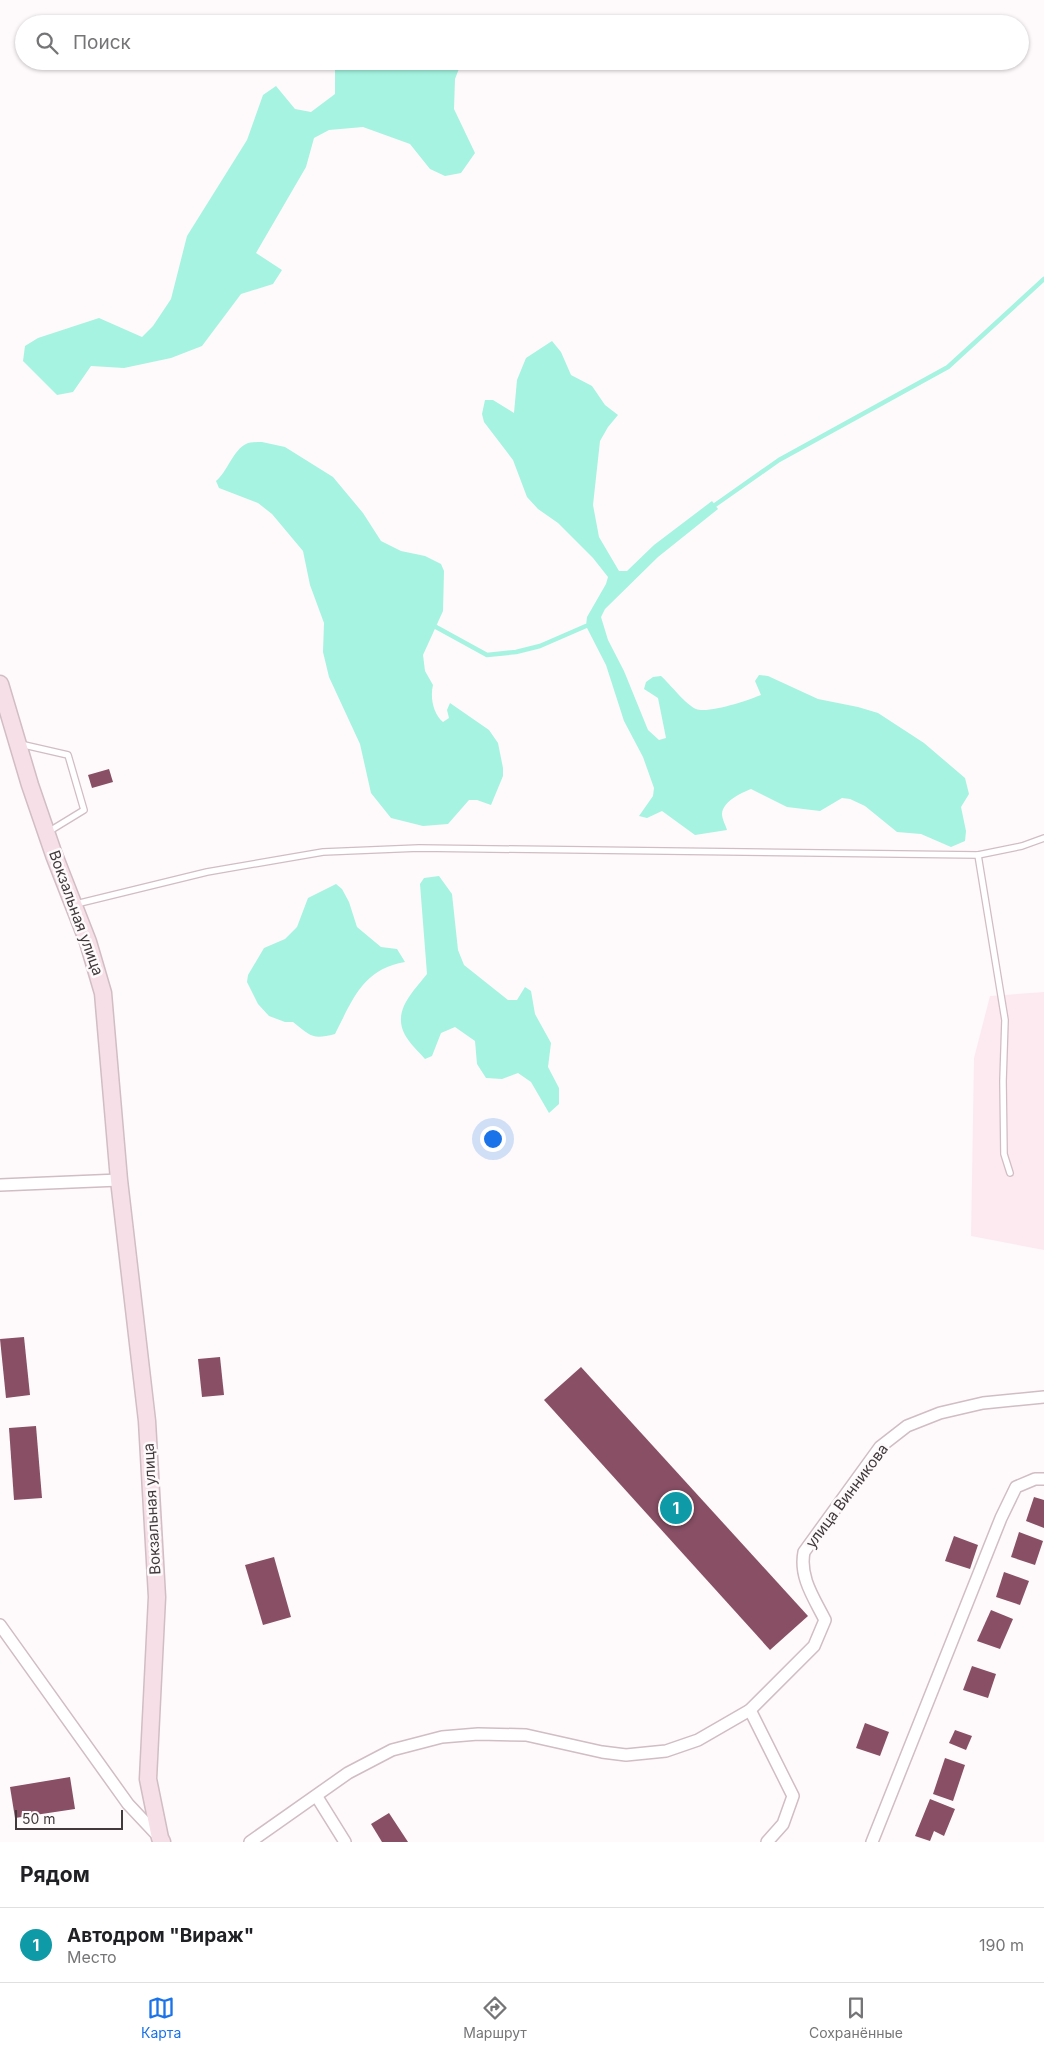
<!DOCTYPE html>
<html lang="ru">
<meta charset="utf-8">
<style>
body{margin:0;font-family:Inter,sans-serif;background:#f2f2f2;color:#202124}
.scale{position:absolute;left:15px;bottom:12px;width:108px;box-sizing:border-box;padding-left:5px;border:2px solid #41393b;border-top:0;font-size:14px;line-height:18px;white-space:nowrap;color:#41393b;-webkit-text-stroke:4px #fefafb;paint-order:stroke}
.you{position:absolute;left:492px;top:1138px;width:18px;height:18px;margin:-12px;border:4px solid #fff;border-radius:50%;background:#1a73e8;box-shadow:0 0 0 8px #1a73e833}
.badge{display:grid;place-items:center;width:32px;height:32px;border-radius:50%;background:#1a73e8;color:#fff;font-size:16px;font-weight:700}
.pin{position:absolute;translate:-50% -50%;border:2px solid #fff;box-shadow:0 1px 5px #0006}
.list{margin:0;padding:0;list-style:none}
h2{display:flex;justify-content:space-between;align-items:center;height:65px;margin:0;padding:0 20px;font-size:21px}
h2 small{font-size:16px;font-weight:400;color:#757577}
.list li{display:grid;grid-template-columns:32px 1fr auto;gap:15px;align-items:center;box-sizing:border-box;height:75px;padding:0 20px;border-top:1px solid #e0e0e0}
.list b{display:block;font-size:19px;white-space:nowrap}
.list p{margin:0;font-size:16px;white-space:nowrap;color:#757577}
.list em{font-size:16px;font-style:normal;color:#757577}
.icon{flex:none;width:28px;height:28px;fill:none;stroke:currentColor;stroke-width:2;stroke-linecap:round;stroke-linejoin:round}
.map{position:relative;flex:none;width:1044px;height:1842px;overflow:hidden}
.search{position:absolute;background:#fff;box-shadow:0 1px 4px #0004;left:15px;right:15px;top:15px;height:55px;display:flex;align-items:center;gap:12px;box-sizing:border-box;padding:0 18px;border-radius:28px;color:#757577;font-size:19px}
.sheet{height:140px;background:#fff}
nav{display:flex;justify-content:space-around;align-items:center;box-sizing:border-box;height:70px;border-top:1px solid #e0e0e0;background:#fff;font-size:14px;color:#757577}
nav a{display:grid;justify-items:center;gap:2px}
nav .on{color:#1a73e8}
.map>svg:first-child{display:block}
</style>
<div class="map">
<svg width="1044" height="1842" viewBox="0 0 1044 1842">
<rect width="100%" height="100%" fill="#fefafb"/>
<path fill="#fceaf0" d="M1044,992V1250L971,1236L974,1058L990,996Z"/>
<g fill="#a5f3e0">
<path d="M399,61H462L455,79L454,109L475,153L461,173L445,176L430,169L410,144L363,127L329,130L314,138L306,167L256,253L282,270L273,284L241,294L202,346L171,358L124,368L91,366L73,392L57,395L23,361L25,346L38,338L99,318L142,337L153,326L171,299L187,236L247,140L263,95L276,86L295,109L311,112L335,94V62L380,67Z"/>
<path d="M552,341L561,352L571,375L592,386L605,405L618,415L608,427L600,441L593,505L599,537L619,571H627L654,545L712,501L718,509L658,557L605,609L601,617L608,640L624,671L648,730L659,740L666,738L658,698L644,689L646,682L653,677L661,676C671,685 685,704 696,709C708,714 749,700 761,695L755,681L759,675L768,676L818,699L858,707L878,713L924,743L965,778L969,794L961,807L966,831L965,841L951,847L921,834L897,832L865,806L850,799L842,798L820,811L787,807L751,789C741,793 723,801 722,814C722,819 726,826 727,830L695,835L662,811L647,818L639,816L653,796L654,788L643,757L624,721L606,665L586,626L587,617L606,584L608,577L593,558L558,523L538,509L527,497L513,460L484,422L482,414L485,400H493L514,413L517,380L526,358Z"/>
<path d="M262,442L285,447L333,477L363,513L381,541L401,551L425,556L441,564L444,571L443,611L423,655L425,671L433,685C430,697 433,714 443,722L449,718L447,710L450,703L489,730L498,743L503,768V776L491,805L477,800H469L448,824L423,826L391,818L371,793L360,744L329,677L323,652L324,623L310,585L303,551L272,514L258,503L219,488L216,481C227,472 234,449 246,444C250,442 257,442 262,442Z"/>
<path d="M439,876L452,894L458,950L464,965L508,1000H517L525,987L531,991L535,1014L551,1043L548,1067L559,1088V1104L549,1113L531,1082L518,1073L502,1079L486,1078L477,1064L475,1041L455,1027L441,1033L432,1056L425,1059C419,1052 410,1044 405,1035C392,1011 413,992 427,974L420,884L424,878Z"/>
<path d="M336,884L342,889L349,902L357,927L381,947L397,949L405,962C363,969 353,999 335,1034C312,1040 311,1036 293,1022H285L269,1016L258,1004L247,982L248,975L264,948L285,939L297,927L308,898Z"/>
</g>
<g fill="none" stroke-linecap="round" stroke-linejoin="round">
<g stroke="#a5f3e0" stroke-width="4.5">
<path d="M715,505L779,460L948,367L1044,279"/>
<path d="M436,627L487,655L516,652L540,646L586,626"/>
</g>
</g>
<g fill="#884f65">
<path d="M109,769L113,782L92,788L88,775Z"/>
<path d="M24,1337L30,1395L6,1398L0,1339Z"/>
<path d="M220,1357L224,1395L202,1397L198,1359Z"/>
<path d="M581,1367L808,1616L770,1650L544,1400Z"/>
<path d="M36,1426L42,1498L14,1500L9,1428Z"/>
<path d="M1034,1497L1044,1500V1528L1026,1521Z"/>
<path d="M1019,1532L1043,1541L1035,1565L1011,1557Z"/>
<path d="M954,1536L978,1545L970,1569L945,1561Z"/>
<path d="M274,1557L291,1617L263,1625L245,1565Z"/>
<path d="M1004,1572L1029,1581L1020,1605L996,1597Z"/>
<path d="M991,1610L1013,1619L1000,1649L977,1641Z"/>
<path d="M972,1666L996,1674L988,1698L963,1690Z"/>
<path d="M865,1723L889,1732L880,1756L856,1748Z"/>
<path d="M955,1730L972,1736L966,1750L949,1743Z"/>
<path d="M945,1758L965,1765L953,1801L933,1794Z"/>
<path d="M70,1777L75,1809L15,1818L10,1787Z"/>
<path d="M930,1799L955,1809L944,1836L934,1831L930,1841L915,1836Z"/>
<path d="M389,1813L408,1842H382L371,1824Z"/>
</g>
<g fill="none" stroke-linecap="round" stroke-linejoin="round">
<g stroke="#d1bdc3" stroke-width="8">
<g id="lane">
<path d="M20,744L68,755L84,810L48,832"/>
<path d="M978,855L1005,1020L1003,1081L1004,1154L1010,1173"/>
<path d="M76,904L207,872L323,852L419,848L978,855L1022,846L1044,838"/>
</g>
</g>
<g stroke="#d1bdc3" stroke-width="14">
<g id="street">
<path d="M0,1185L119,1180"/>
<path d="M0,1625L128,1804L159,1837"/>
<path d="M750,1710L793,1796L783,1824L767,1842"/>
<path d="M317,1797L345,1842"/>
<path d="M250,1842L348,1773L392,1750L442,1737L478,1734L526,1735L602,1752L626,1755L666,1751L698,1740L750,1710L814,1646L825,1620C814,1598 799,1577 804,1552L880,1447L907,1426L940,1413L983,1403L1044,1397"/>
<path d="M872,1842L1001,1518L1016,1487L1035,1479H1044"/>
</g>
</g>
<g stroke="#d1bdc3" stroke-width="19">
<path id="secondary" d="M0,684L30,785L54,855L88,942L103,993L119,1180L147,1421L157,1597L148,1779L160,1838L162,1842"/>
</g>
<use href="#lane" stroke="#fff" stroke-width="5.5"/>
<use href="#street" stroke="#fff" stroke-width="11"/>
<use href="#secondary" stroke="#f6dfe7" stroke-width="16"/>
</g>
<g text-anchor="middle" stroke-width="5" stroke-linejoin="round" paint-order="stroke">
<g font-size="15" fill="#41393b" stroke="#fefafb">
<text transform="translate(76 913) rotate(70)" y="5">Вокзальная улица</text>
<text transform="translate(847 1496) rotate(-53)" y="5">улица Винникова</text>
<text transform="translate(152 1509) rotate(-93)" y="5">Вокзальная улица</text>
</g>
</g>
</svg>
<div class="scale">50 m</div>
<div class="you"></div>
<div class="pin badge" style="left:676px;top:1508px;background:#0f9aa8">1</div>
<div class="search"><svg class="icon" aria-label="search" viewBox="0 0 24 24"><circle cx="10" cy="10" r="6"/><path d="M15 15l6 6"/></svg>Поиск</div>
</div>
<section class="sheet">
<h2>Рядом<small></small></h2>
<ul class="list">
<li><span class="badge" style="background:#0f9aa8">1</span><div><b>Автодром &quot;Вираж&quot;</b><p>Место</p></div><em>190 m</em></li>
</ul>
</section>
<nav>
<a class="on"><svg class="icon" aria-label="map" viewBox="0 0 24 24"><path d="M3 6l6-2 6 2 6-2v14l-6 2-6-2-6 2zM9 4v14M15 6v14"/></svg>Карта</a>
<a><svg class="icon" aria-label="directions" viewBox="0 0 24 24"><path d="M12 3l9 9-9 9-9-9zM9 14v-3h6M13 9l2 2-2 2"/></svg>Маршрут</a>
<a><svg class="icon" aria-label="saved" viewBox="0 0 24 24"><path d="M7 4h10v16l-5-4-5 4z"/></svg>Сохранённые</a>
</nav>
